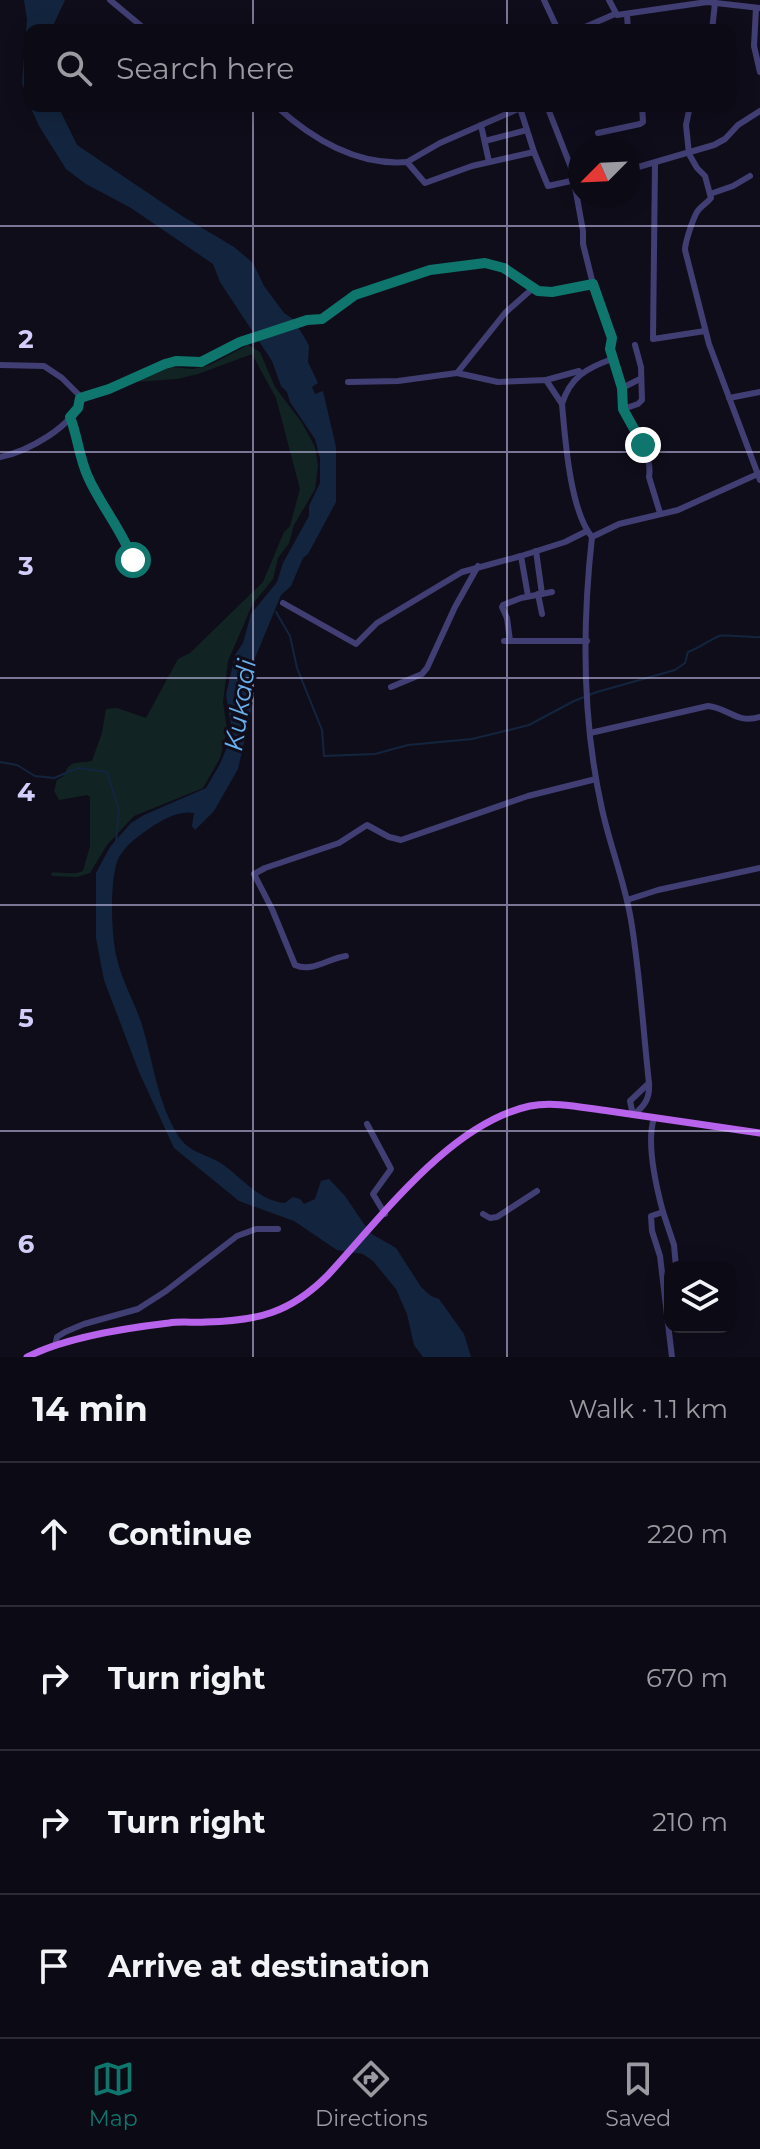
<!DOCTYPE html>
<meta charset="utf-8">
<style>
body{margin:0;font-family:Montserrat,sans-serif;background:#15131d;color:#f1f3f6}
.controls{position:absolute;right:24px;bottom:24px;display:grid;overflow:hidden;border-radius:16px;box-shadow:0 4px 20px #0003}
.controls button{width:72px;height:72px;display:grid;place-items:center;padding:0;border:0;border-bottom:2px solid #2c2b34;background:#0c0a14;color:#f1f3f6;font:40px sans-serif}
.compass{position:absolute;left:568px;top:136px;width:72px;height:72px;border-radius:50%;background:#0c0a14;box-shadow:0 4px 20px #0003;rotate:246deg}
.stop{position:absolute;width:24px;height:24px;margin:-18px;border:6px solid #0f766e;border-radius:50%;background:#fff}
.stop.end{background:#0f766e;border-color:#fff;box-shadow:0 2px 8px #0008}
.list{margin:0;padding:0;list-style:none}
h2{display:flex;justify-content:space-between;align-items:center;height:104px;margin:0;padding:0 32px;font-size:34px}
h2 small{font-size:26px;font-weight:400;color:#9a9aa0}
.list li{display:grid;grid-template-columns:52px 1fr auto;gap:24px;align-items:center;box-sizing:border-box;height:144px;padding:0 32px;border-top:2px solid #2c2b34}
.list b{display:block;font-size:30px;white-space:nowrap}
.list em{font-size:26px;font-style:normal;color:#9a9aa0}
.icon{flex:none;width:44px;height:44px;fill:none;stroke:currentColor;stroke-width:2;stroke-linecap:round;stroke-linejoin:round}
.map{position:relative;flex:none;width:760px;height:1357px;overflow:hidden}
.search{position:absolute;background:#0c0a14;box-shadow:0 4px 20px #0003;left:24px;right:24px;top:24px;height:88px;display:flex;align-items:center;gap:20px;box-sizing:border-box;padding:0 28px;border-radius:16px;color:#9a9aa0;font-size:30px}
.sheet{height:680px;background:#0c0a14}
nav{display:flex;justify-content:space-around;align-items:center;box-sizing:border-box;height:112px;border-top:2px solid #2c2b34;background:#0c0a14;font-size:22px;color:#9a9aa0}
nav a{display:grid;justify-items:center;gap:4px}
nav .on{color:#0f766e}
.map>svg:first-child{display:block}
</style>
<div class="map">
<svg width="760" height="1357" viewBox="0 0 760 1357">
<rect width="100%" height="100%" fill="#100d1b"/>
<path fill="#112423" d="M248,345L260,352L275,387L302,423L315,447L318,466L315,489L294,525L289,543L278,558L273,579L252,605L228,661L223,702L227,730L220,758L203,788L134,816L107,845L90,873L77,877L52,876L51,873C62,871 73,876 83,871L90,846V797L87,795L59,800L54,791L57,780L64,776C69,759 77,764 92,761L102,733L106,709L117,708L146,718L178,659L190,653L263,582L284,532L290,526L300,489L276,398L252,354L198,374L177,379L134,382L171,367L193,369L210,365Z"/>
<g fill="#13253e">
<path d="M24,0H65L51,30H30V105L22,83L27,20Z"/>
<path d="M30,106H58L77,145L182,216L234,247L253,263L264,286L284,313L293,319L306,340L309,346L308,362L318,383L312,387L315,394L323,391L336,447V502L308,554L303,558L291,586L281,595L255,658L251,712L238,769L214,811L195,830L192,826L194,813C178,810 162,820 150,828C137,837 127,844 119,857C109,876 111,938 117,959C122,981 134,1001 141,1022C153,1059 157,1103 179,1137C189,1152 205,1154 219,1162C241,1176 258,1201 285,1203L293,1197L300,1199L304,1204L315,1199L321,1181L329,1179L345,1196L370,1233L396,1248L421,1287L431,1296L439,1299L464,1334L471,1357H423L414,1345L407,1314L396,1289L373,1261L363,1254L337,1250L294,1221L239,1201L174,1148L139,1072L104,980L96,938V873L110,847L131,823L144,815L206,788L220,764L228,745L231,725L226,695L235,655L243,643L251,614L277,582L283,563L309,516V506L320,483V458L315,439L290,402L287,392L281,386L272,361L220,282L213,264L131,208L86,184L66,169L39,126Z"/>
</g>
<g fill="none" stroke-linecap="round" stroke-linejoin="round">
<g stroke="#13253e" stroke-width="2">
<path d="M276,612L290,636L297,668L322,730L324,756L375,754L408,745L472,739L529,725L574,701L597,692L675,670L685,663L688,652C699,648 708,641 719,636C723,634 752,638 760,637"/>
<path d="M0,762L17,765L35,776L54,778L78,768L107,772L119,810L116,842"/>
</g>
<g stroke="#413e74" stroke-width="6">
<path d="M110,0L146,30"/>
<path d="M544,0L558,30"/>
<path d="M609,0L617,15L707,2L760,8"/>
<path d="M756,8L754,46L760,72"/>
<path d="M627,15L628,30"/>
<path d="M567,30L585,27L615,14"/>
<path d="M712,30L715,3"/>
<path d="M276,106C312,139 356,166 407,162L425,183L472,166L534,152L548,186L580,179"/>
<path d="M547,106L572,170L583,231V244L593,284L612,338V359C587,368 570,377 562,404C565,438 570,511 592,537"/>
<path d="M690,106L686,125L689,154L697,168L705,176L711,198C707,203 700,207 697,212C693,219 685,242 685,250L709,344L760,480"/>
<path d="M520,108L534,152"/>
<path d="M481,125L489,162"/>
<path d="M598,133L640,124L643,122L642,106"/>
<path d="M485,141L527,130"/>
<path d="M407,162L440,143L525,106"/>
<path d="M655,164L653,339L705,331"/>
<path d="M628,170L714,145L725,139L738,125L760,111"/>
<path d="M710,194L733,186L750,176"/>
<path d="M532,289L505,313L457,373L498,382L546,380L562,404"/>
<path d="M612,359L622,388L623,409L638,404L642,400L641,367L635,345"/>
<path d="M0,365L44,366L62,378L83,399L165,364L176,361L201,362L240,342L307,320L322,319L355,295L437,269L485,263L494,264L538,291L552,292L593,284"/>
<path d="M546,380L579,371"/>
<path d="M348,382L398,381L457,373"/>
<path d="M622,388L640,379"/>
<path d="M729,398L760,392"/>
<path d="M623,409C633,429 653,454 649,477L660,513"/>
<path d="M70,417L88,477L123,535L133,560"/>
<path d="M0,457C26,452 76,426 80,398"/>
<path d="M536,551L542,594"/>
<path d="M521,556L528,596"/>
<path d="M538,594L542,614"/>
<path d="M283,603L356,644L377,623L462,572L521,556L565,542L587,531"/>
<path d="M504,641H587"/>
<path d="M510,641L507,618L502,607L503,605L521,598L552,592"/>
<path d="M391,687L422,674L427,668L455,607L478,566"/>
<path d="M590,733L708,706C729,708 736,724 760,717"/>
<path d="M627,900L658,890L760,868"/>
<path d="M346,956C329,958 312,973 295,965L272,909L254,874L265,868L339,843L367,825L389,837L401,840L528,796L596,779"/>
<path d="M649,1083L630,1101L633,1115C645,1106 650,1098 649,1083C643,1029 640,974 631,920C625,883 610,846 602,809C582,720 582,627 592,537L619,524L678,510L760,473"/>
<path d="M654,1118C646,1143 656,1186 663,1212L651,1216L652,1231L660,1256L672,1357"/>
<path d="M367,1124L391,1169L373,1194L385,1214"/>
<path d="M663,1212L674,1245L676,1267"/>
<path d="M483,1214L490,1218L497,1217L537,1191"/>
<path d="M55,1346L57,1337L65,1332L84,1324L138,1309L166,1291L237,1236L256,1229H278"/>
</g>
<path stroke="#b863eb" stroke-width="7" d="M27,1357C66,1337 126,1328 169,1323C181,1321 194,1323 206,1322C257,1321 290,1313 327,1276C381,1218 450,1123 530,1106C555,1101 584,1108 609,1111C659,1118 710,1126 760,1133"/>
</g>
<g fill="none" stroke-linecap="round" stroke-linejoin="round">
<path stroke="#0f766e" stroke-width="10" d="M133,560C122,530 101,506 88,477C79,458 78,437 70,417L78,408L80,398L109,389L165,364L176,361L201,362L240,342L307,320L322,319L355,295L430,270L485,263L504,268L538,291L552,292L593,284L612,338L610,349L622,388L623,409L643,445"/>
</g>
<path fill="none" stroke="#d3cef9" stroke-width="2" stroke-opacity="0.55" d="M253,0V30M507,0V30M253,106V1357M507,106V1357M0,226H760M0,452H760M0,678H760M0,905H760M0,1131H760"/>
<g text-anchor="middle" stroke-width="6" stroke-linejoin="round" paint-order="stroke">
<g font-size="26" font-style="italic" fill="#69afeb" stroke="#100d1b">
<text transform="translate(240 705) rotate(-81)" y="9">Kukadi</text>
</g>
</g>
<g font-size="26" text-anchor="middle" font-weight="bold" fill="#d3cef9" stroke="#100d1b" stroke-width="6" stroke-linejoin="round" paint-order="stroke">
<text x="26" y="348">2</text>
<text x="26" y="575">3</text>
<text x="26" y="801">4</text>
<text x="26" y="1027">5</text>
<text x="26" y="1253">6</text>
</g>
</svg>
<div class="controls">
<button><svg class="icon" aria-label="layers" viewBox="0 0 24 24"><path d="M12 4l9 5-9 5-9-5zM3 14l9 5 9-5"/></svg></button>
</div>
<svg class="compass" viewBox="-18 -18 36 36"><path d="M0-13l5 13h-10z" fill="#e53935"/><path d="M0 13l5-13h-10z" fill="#9a9aa0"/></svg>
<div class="stop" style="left:133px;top:560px"></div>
<div class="stop end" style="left:643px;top:445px"></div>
<div class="search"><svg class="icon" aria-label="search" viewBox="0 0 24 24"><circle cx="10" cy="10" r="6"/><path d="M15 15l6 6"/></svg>Search here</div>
</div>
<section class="sheet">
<h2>14 min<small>Walk · 1.1 km</small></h2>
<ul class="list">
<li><svg class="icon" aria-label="ahead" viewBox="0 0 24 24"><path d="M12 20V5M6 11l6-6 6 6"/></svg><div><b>Continue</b></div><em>220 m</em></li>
<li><svg class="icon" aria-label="right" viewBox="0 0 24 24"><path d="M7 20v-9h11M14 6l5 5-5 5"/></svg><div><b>Turn right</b></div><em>670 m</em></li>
<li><svg class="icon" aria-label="right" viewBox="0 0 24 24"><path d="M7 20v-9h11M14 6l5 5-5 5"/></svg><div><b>Turn right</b></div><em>210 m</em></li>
<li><svg class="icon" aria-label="arrive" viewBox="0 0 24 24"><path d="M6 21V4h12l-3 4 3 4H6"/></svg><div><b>Arrive at destination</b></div></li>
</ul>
</section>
<nav>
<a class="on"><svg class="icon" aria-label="map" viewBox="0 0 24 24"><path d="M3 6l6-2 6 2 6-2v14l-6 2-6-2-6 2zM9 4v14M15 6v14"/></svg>Map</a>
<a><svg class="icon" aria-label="directions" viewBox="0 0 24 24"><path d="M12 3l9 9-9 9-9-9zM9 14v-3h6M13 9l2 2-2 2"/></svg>Directions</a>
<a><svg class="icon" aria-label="saved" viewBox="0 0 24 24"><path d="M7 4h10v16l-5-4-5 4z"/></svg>Saved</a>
</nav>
